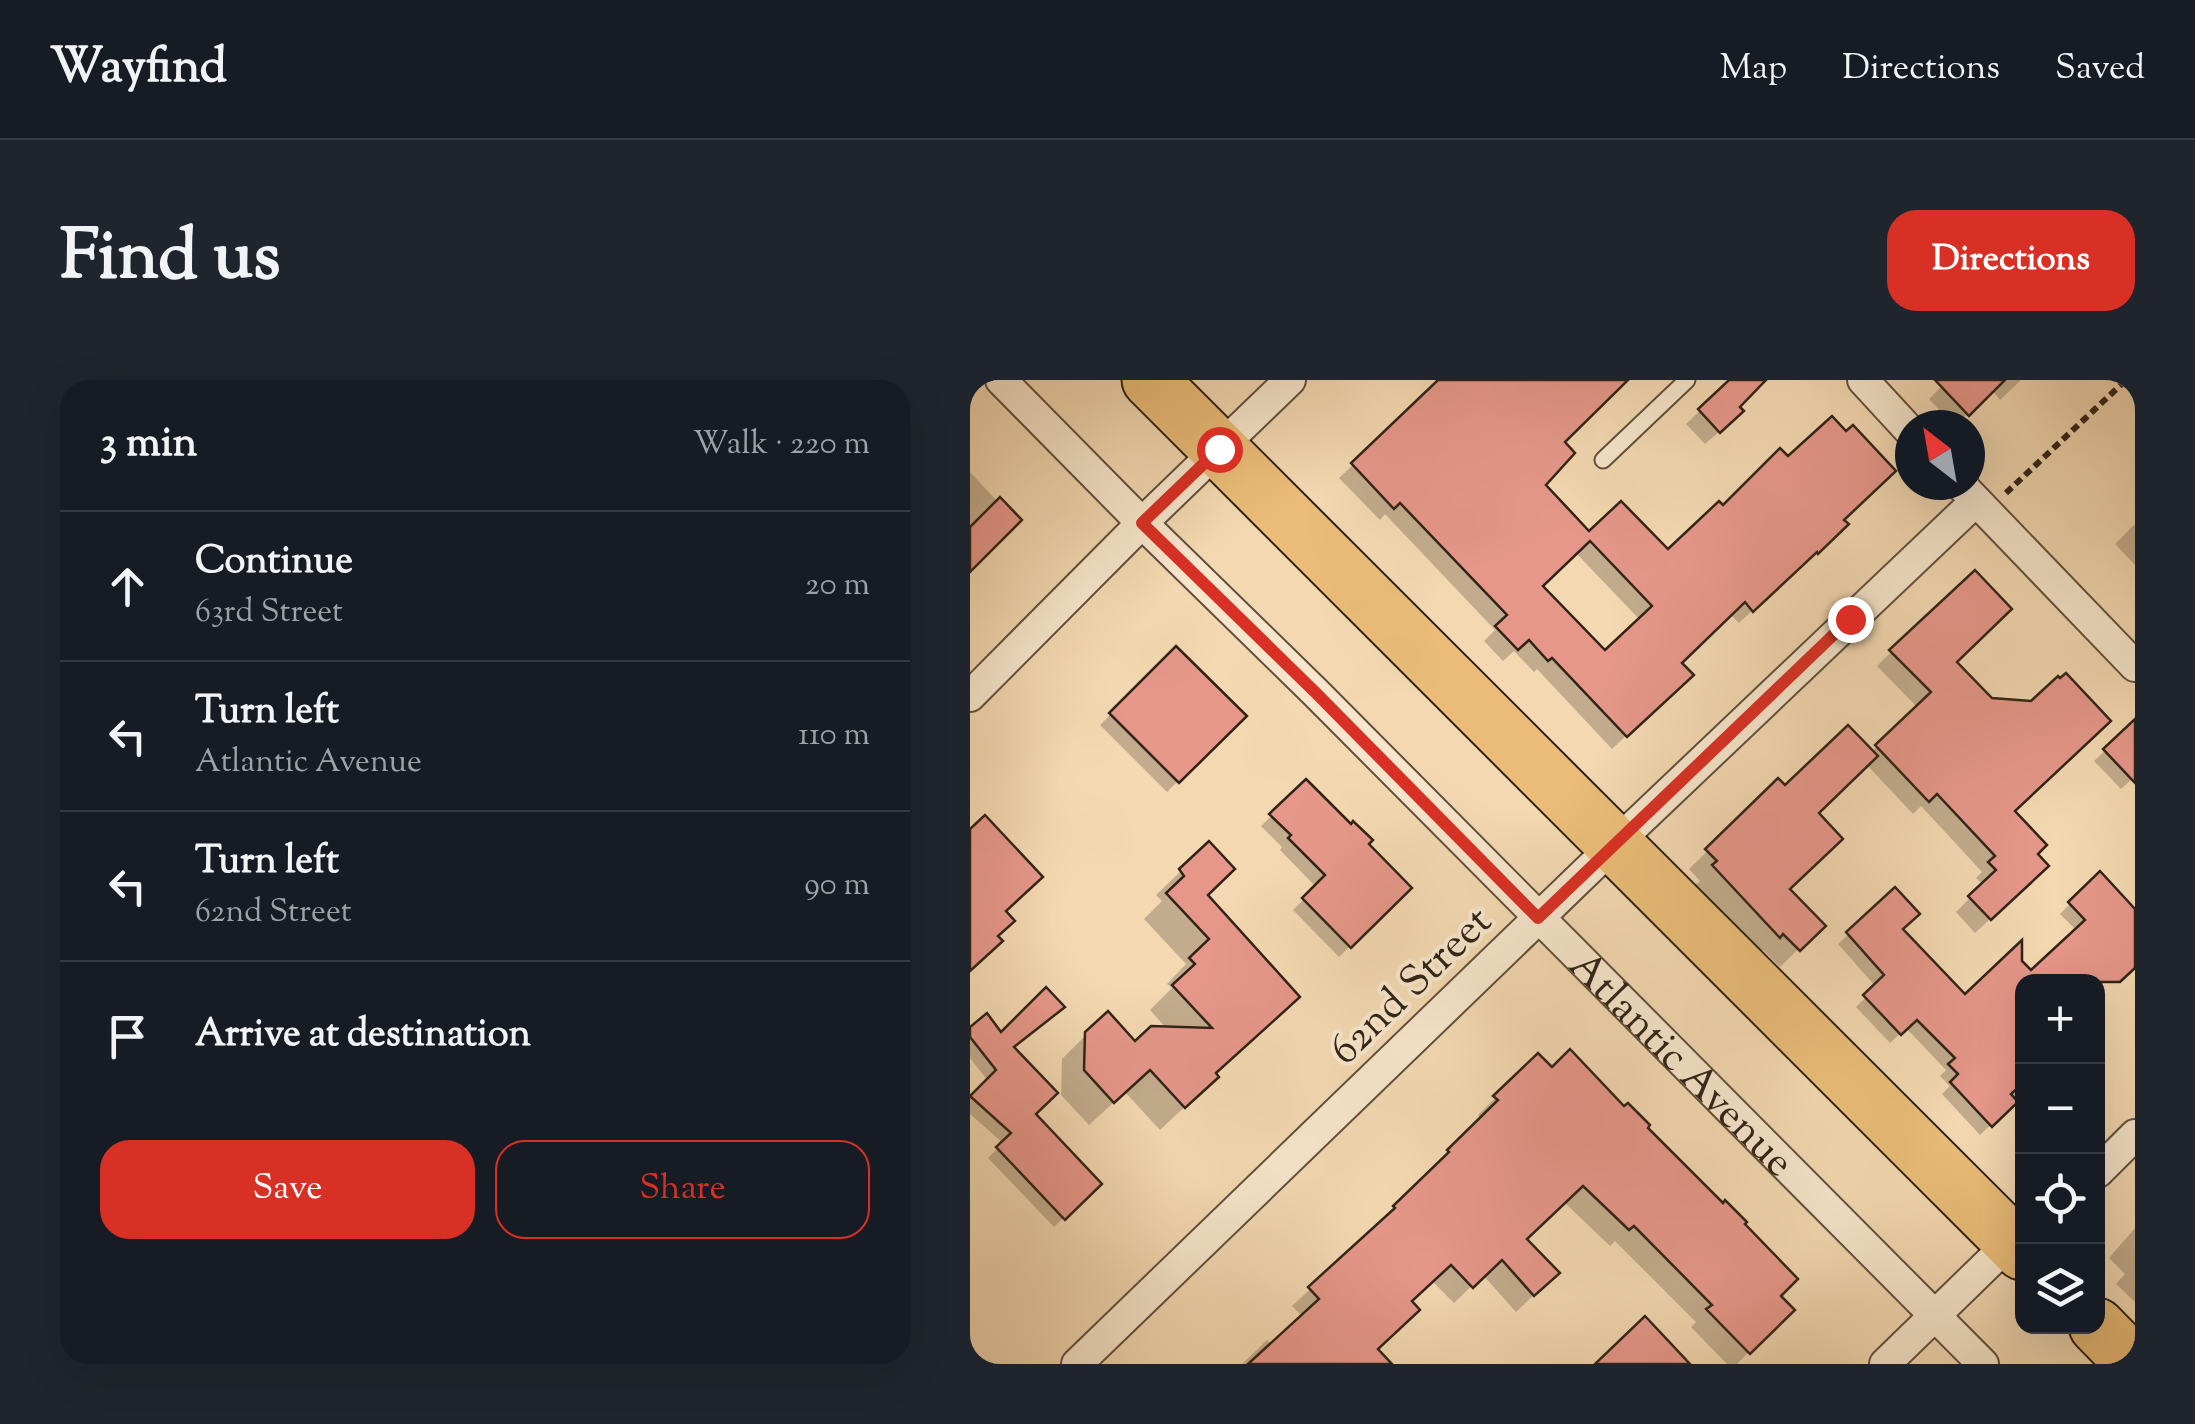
<!DOCTYPE html>
<meta charset="utf-8">
<style>
body{margin:0;font-family:"Sorts Mill Goudy",serif;background:#20242c;color:#f1f3f6}
.controls{position:absolute;right:30px;bottom:30px;display:grid;overflow:hidden;border-radius:20px;box-shadow:0 10px 40px #0002}
.controls button{width:90px;height:90px;display:grid;place-items:center;padding:0;border:0;border-bottom:2px solid #363941;background:#171b24;color:#f1f3f6;font:50px sans-serif}
.compass{position:absolute;left:925px;top:30px;width:90px;height:90px;border-radius:50%;background:#171b24;box-shadow:0 10px 40px #0002;rotate:329deg}
.stop{position:absolute;width:30px;height:30px;margin:-22px;border:8px solid #d93025;border-radius:50%;background:#fff}
.stop.end{background:#d93025;border-color:#fff;box-shadow:0 2px 10px #0008}
.list{margin:0;padding:0;list-style:none}
h2{display:flex;justify-content:space-between;align-items:center;height:130px;margin:0;padding:0 40px;font-size:42px}
h2 small{font-size:32px;font-weight:400;color:#9ea1a6}
.list li{display:grid;grid-template-columns:65px 1fr auto;gap:30px;align-items:center;box-sizing:border-box;height:150px;padding:0 40px;border-top:2px solid #363941}
.list b{display:block;font-size:38px;white-space:nowrap}
.list p{margin:0;font-size:32px;white-space:nowrap;color:#9ea1a6}
.list em{font-size:32px;font-style:normal;color:#9ea1a6}
.actions{display:flex;gap:20px;padding:30px 40px}
.actions a{flex:1;padding:22px 0;border:2px solid #d93025;border-radius:30px;text-align:center;font-size:35px;color:#d93025}
.actions .main{background:#d93025;color:#fff}
.icon{flex:none;width:55px;height:55px;fill:none;stroke:currentColor;stroke-width:2;stroke-linecap:round;stroke-linejoin:round}
.map{position:relative;flex:none;width:1165px;height:984px;overflow:hidden;border-radius:30px}
header{display:flex;align-items:center;gap:60px;box-sizing:border-box;height:140px;padding:0 50px;background:#171b24;border-bottom:2px solid #363941}
header strong{font-size:48px}
nav{display:flex;gap:55px;margin-inline-start:auto;font-size:35px}
.intro{display:flex;align-items:center;justify-content:space-between;box-sizing:border-box;height:240px;padding:0 60px}
h1{margin:0;font-size:70px}
.button{padding:25px 45px;border-radius:30px;background:#d93025;color:#fff;font-size:35px;font-weight:700}
main{display:flex;gap:60px;padding:0 60px}
aside{flex:1;background:#171b24;border-radius:30px;box-shadow:0 10px 40px #0002}
.map>svg:first-child{display:block}
</style>
<header>
<strong>Wayfind</strong>
<nav><a>Map</a><a>Directions</a><a>Saved</a></nav>
</header>
<div class="intro"><h1>Find us</h1><a class="button">Directions</a></div>
<main>
<aside>
<h2>3 min<small>Walk · 220 m</small></h2>
<ul class="list">
<li><svg class="icon" aria-label="ahead" viewBox="0 0 24 24"><path d="M12 20V5M6 11l6-6 6 6"/></svg><div><b>Continue</b><p>63rd Street</p></div><em>20 m</em></li>
<li><svg class="icon" aria-label="left" viewBox="0 0 24 24"><path d="M17 20v-9H6M10 6l-5 5 5 5"/></svg><div><b>Turn left</b><p>Atlantic Avenue</p></div><em>110 m</em></li>
<li><svg class="icon" aria-label="left" viewBox="0 0 24 24"><path d="M17 20v-9H6M10 6l-5 5 5 5"/></svg><div><b>Turn left</b><p>62nd Street</p></div><em>90 m</em></li>
<li><svg class="icon" aria-label="arrive" viewBox="0 0 24 24"><path d="M6 21V4h12l-3 4 3 4H6"/></svg><div><b>Arrive at destination</b></div></li>
</ul>
<div class="actions"><a class="main">Save</a><a>Share</a></div>
</aside>
<div class="map">
<svg width="1165" height="984" viewBox="0 0 1165 984">
<rect width="100%" height="100%" fill="#f3d8b1"/>
<filter id="stains"><feTurbulence type="fractalNoise" baseFrequency=".002" numOctaves="4"/><feColorMatrix values="0 0 0 0 .2 0 0 0 0 .09 0 0 0 0 .02 0 0 0 .5 -.17"/></filter>
<radialGradient id="worn" r=".72"><stop offset=".6" stop-color="#630" stop-opacity="0"/><stop offset="1" stop-color="#630" stop-opacity=".3"/></radialGradient>
<g fill="#0003" fill-rule="evenodd">
<path d="M472,0H655L591,63L573,105L618,154L698,172L753,129L871,141L862,157L769,243L760,234L709,283L707,308L642,369L567,289L564,292L544,271L533,281L514,261L525,250L415,134L410,140L369,98ZM605,172L671,241L635,274L570,207Z"/>
<path d="M758,0H793L767,26L758,44L735,64L716,44L760,2Z"/>
<path d="M973,0H1051L1030,20L1022,10L986,45H983L959,19L976,2Z"/>
<path d="M0,92L28,122L0,188Z"/>
<path d="M1165,144V185L1145,164Z"/>
<path d="M206,269L273,336L197,412L130,345Z"/>
<path d="M921,272L983,282L1042,432L1065,474L1062,500L1005,553L986,532L1013,505L1006,498L1012,492L951,426L943,434L896,384L846,433L817,509L852,546L810,587L793,570L790,574L725,505L730,501L719,489L808,402L815,408L901,372L948,328L907,286Z"/>
<path d="M1157,350L1165,359V396L1151,409L1124,381Z"/>
<path d="M336,402L439,508L369,577L323,530L346,507L310,470L312,467L291,446Z"/>
<path d="M239,464L235,515L327,617L244,694L222,720L190,750L155,712L119,745L91,715L92,679L117,654L165,664L197,649L180,630L202,608L197,604L216,584L174,539L192,521L186,515Z"/>
<path d="M1130,494L1165,532V584L1143,593L1128,608V602H1052V715L1010,755L972,714L980,706L970,696L976,690L936,648L920,663L886,627L906,607L868,564L925,511L930,549L995,618L1061,594L1107,551L1090,534Z"/>
<path d="M0,650L42,668L63,734L129,804L84,847L18,778L33,763L0,734V718L18,701L0,678Z"/>
<path d="M568,676L582,690L674,748L808,916L821,930L767,984H757L721,947L726,942L645,861L640,866L594,822L554,859L569,910L546,932L513,895L484,923L462,901L439,922L405,969L410,984H272L297,960L302,965L333,937L322,926L409,846L408,845L512,739L508,735Z"/>
<path d="M1165,848V922L1146,904L1155,894L1139,878Z"/>
</g>
<g fill="#e6978a" stroke="#302316" stroke-width="2.5" fill-rule="evenodd">
<path d="M468,0H658L595,62L605,73L576,105L619,151L651,121L698,169L749,121L753,125L810,68L818,76L862,36L876,51L883,45L926,91L874,140L879,144L848,174L847,172L783,232L775,222L712,283L724,295L657,357L582,278L578,281L559,260L548,270L525,246L537,235L430,123L424,129L381,83ZM620,161L682,226L635,270L573,206Z"/>
<path d="M759,0H796L770,27L774,31L750,53L728,29Z"/>
<path d="M965,0H1035L999,36Z"/>
<path d="M30,117L52,140L0,192V147Z"/>
<path d="M1005,190L1042,229L987,282L1022,318L1061,321L1088,296L1090,298L1096,293L1141,341L1045,431L1077,465L1068,474L1079,486L1021,540L998,516L1026,490L1018,482L1025,476L967,414L959,422L905,365L961,312L919,270Z"/>
<path d="M206,266L277,336L209,403L139,333Z"/>
<path d="M1165,339V403L1133,369Z"/>
<path d="M878,345L908,376L849,433L873,459L820,509L856,546L830,571L813,554L810,558L742,485L747,481L735,469L808,398L815,405Z"/>
<path d="M336,399L381,444L383,441L403,460L399,464L442,508L381,568L332,518L355,495L318,458L321,455L299,434Z"/>
<path d="M15,435L73,497L36,531L45,541L28,556L33,561L0,591V449Z"/>
<path d="M239,461L265,489L238,515L330,617L246,693L249,697L215,728L180,690L144,723L114,690L115,652L138,631L165,661L181,646L242,648L202,605L225,584L219,578L239,559L196,513L214,496L209,489Z"/>
<path d="M1130,491L1165,529V588L1150,602H1052V704L1041,714L1048,722L1022,747L980,702L988,694L978,684L985,678L947,640L931,655L893,615L914,595L876,552L925,507L950,534L933,549L995,614L1052,560V581L1061,590L1115,540L1098,522Z"/>
<path d="M76,607L95,627L44,667L88,713L66,734L132,804L95,840L26,767L41,753L0,716L26,690L0,657V647L17,633L31,652Z"/>
<path d="M600,669L654,726L658,723L680,745L678,748L753,823L755,820L777,842L775,844L828,899L811,916L825,930L780,974L736,929L742,925L664,846L659,850L613,806L557,859L590,893L564,916L532,880L503,908L481,885L442,921L450,930L408,969L422,984H278L349,919L338,907L425,828L423,826L479,772L477,770L528,720L523,716L568,673L582,687Z"/>
<path d="M675,936L720,984H625Z"/>
</g>
<g fill="none" stroke-linecap="round" stroke-linejoin="round">
<g stroke="#61503d" stroke-width="19">
<path id="lane" d="M633,80L717,0"/>
</g>
<g stroke="#61503d" stroke-width="34">
<g id="street">
<path id="s1" d="M31,0L172,143L346,313L1013,984"/>
<path d="M893,0L940,51"/>
<path d="M991,105L1165,286"/>
<path d="M0,316L172,143L320,0"/>
<path d="M1128,792L1165,755"/>
<path d="M107,984L644,465L1006,121"/>
<path d="M915,984L1028,874L1050,856"/>
</g>
</g>
<g stroke="#302316" stroke-width="59">
<g id="highway">
<path d="M180,0L1052,872"/>
<path d="M1127,946L1164,984"/>
</g>
</g>
<path stroke="#302316" stroke-width="6" stroke-dasharray="8 5" stroke-linecap="butt" d="M1036,113L1156,0"/>
<use href="#lane" stroke="#f7e6cc" stroke-width="15"/>
<use href="#street" stroke="#f7e6cc" stroke-width="30"/>
<use href="#highway" stroke="#eabc78" stroke-width="55"/>
</g>
<g fill="none" stroke-linecap="round" stroke-linejoin="round">
<path stroke="#d93025" stroke-width="12" d="M249,69L172,143L346,313L568,538L880,239"/>
</g>
<g text-anchor="middle" stroke-width="8" stroke-linejoin="round" paint-order="stroke">
<g font-size="42" fill="#302316" stroke="#f7e6cc">
<text transform="translate(439 604) rotate(-44)" y="15">62nd Street</text>
<text dy="15" stroke="none"><textPath href="#s1" startOffset="965">Atlantic Avenue</textPath></text>
</g>
</g>
<rect width="100%" height="100%" filter="url(#stains)"/>
<rect width="100%" height="100%" fill="url(#worn)"/>
</svg>
<div class="controls">
<button>+</button>
<button>−</button>
<button><svg class="icon" aria-label="locate" viewBox="0 0 24 24"><circle cx="12" cy="12" r="6"/><path d="M12 2v4M12 18v4M2 12h4M18 12h4"/></svg></button>
<button><svg class="icon" aria-label="layers" viewBox="0 0 24 24"><path d="M12 4l9 5-9 5-9-5zM3 14l9 5 9-5"/></svg></button>
</div>
<svg class="compass" viewBox="-18 -18 36 36"><path d="M0-13l5 13h-10z" fill="#e53935"/><path d="M0 13l5-13h-10z" fill="#9ea1a6"/></svg>
<div class="stop" style="left:249px;top:69px"></div>
<div class="stop end" style="left:880px;top:239px"></div>
</div>
</main>
